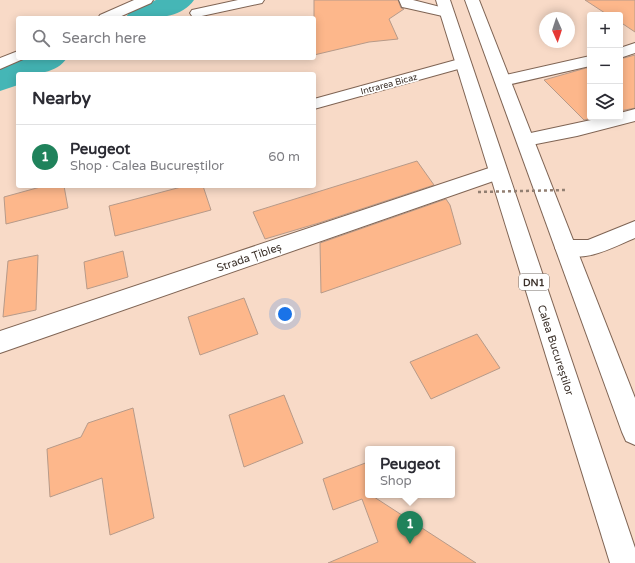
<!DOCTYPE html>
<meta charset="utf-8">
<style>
body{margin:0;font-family:"Varela Round",sans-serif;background:#f2f2f3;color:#2b2b33}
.controls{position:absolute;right:12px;top:12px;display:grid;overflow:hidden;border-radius:4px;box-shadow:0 2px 10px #0003}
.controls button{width:36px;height:36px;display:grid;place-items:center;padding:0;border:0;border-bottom:1px solid #e1e1e2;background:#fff;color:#2b2b33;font:20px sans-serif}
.compass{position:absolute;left:539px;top:12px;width:36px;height:36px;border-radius:50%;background:#fff;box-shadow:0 2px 10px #0003;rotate:177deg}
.you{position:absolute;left:285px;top:314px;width:14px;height:14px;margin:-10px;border:3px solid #fff;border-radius:50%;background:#1a73e8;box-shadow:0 0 0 6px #1a73e833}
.badge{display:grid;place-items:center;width:26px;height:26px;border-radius:50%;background:#1f825b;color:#fff;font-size:13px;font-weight:700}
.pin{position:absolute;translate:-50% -33px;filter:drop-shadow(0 1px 2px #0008)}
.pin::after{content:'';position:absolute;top:21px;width:14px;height:12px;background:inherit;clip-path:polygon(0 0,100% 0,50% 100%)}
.popup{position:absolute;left:365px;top:446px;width:90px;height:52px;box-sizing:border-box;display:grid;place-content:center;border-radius:4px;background:#fff;filter:drop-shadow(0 1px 3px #0005);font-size:13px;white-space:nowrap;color:#7c7c81}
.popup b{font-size:15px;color:#2b2b33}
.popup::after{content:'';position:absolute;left:50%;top:100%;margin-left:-8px;border:8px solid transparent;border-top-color:#fff}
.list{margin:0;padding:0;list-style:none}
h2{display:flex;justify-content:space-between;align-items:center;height:52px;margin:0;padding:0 16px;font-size:17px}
h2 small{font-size:13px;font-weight:400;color:#7c7c81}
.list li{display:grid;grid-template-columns:26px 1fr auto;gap:12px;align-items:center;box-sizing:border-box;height:64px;padding:0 16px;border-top:1px solid #e1e1e2}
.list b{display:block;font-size:15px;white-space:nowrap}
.list p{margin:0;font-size:13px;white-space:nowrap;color:#7c7c81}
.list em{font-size:13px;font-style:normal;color:#7c7c81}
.icon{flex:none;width:22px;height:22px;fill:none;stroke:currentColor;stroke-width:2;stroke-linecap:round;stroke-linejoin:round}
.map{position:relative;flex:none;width:635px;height:563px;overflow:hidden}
.search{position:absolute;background:#fff;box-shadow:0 2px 10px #0003;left:16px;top:16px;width:300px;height:44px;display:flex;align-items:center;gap:10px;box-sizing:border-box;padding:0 14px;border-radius:4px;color:#7c7c81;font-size:15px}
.panel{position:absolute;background:#fff;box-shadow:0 2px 10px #0003;left:16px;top:72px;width:300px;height:116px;border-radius:4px}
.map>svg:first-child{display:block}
</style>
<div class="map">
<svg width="635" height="563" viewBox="0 0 635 563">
<rect width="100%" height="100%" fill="#f8dac7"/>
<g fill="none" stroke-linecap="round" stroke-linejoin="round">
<g fill="#45b6b6" fill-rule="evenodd">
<path d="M156,0H194C179,21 148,18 125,18L130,12Z"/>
<path d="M24,58H67C56,74 36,74 18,74V85L0,91V69Z"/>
</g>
</g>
<g fill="#fdb78b" stroke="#b79a89">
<path d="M314,0H398L401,8L404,9L389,19L398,39L369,42L314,55Z"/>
<path d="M585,0H635V32L620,22V15H608Z"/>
<path d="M635,55V108L620,111V59Z"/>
<path d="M586,68H590V117H598L584,120L544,80Z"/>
<path d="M417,161L434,185L319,223L265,239L253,212Z"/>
<path d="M44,186H64L68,208L6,224L4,197Z"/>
<path d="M185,186H203L211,210L115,236L109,206Z"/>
<path d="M446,199L450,205L461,244L321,293L320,243Z"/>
<path d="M123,251L128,277L87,289L84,262Z"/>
<path d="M38,255L36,310L3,317L8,261Z"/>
<path d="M244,298L258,334L200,355L188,317Z"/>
<path d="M477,334L500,368L431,399L410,362Z"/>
<path d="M284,395L303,443L244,467L229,415Z"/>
<path d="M133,408L154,518L110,535L102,478L50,497L47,449L81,437L88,423Z"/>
<path d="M368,462V495H371L476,563H328L378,542L362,499L333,510L323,479Z"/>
</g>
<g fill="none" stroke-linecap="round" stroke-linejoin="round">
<g stroke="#7f6454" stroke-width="2">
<g id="minor">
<path d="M134,0H153L151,3L117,18H98L100,15Z"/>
<path d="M238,0H264L262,3L197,17L192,16L190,13L192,10Z"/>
<path d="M399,0H413L452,10L454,13L452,16L447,17L407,8L402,7Z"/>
<path d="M635,43V53L620,58V48Z"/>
<path d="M18,51V58H24L23,59L0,69V58Z"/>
<path d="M590,56V66L503,86L497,85L495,81L497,77Z"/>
<path d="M463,58L469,60L471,63L469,66L314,109V99Z"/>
<path d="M635,109V121L577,136L526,146L520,144L517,140L520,136L526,134L605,117H620V113Z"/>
<path d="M498,165L505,167L507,172L505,177L0,353V331Z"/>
<path d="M635,221V238C611,248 586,263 559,254L555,248L559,242L566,240H588Z"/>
</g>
</g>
<g stroke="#7f6454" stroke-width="2">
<g id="highway">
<path d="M436,0H450L635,548V563H610Z"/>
<path d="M465,0H479L635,398V445L626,441L622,432Z"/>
</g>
</g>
<use href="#minor" fill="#fff" fill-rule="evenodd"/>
<use href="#highway" fill="#fff" fill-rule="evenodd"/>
<path stroke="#927f72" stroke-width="2.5" stroke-dasharray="3 3" stroke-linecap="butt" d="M478,192L566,190"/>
</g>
<g text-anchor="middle" stroke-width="3.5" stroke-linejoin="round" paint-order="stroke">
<g font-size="9" fill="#3b3029" stroke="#fff">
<text transform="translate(389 84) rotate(-15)" y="3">Intrarea Bicaz</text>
</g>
<rect fill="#fff" stroke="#766e69" stroke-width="1" x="519" y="274" width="30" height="16" rx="3"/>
<g font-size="10" font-weight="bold" fill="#3b3029">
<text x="534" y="286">DN1</text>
</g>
<g font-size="11" fill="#3b3029" stroke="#fff">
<text transform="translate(249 257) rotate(-19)" y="4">Strada Țibleș</text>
<text transform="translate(556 350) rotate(72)" y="4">Calea Bucureștilor</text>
</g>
</g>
</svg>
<div class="controls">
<button>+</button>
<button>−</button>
<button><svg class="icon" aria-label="layers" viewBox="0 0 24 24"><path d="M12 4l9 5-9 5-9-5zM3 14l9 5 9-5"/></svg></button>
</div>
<svg class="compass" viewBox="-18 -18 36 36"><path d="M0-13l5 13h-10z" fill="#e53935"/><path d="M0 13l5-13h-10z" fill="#7c7c81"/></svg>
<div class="you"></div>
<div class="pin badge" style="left:410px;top:544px">1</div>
<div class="popup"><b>Peugeot</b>Shop</div>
<div class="search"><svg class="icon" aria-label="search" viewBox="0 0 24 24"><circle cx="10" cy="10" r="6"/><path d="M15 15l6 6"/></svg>Search here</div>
<section class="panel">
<h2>Nearby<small></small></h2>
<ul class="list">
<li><span class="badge">1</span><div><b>Peugeot</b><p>Shop · Calea Bucureștilor</p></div><em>60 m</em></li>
</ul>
</section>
</div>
